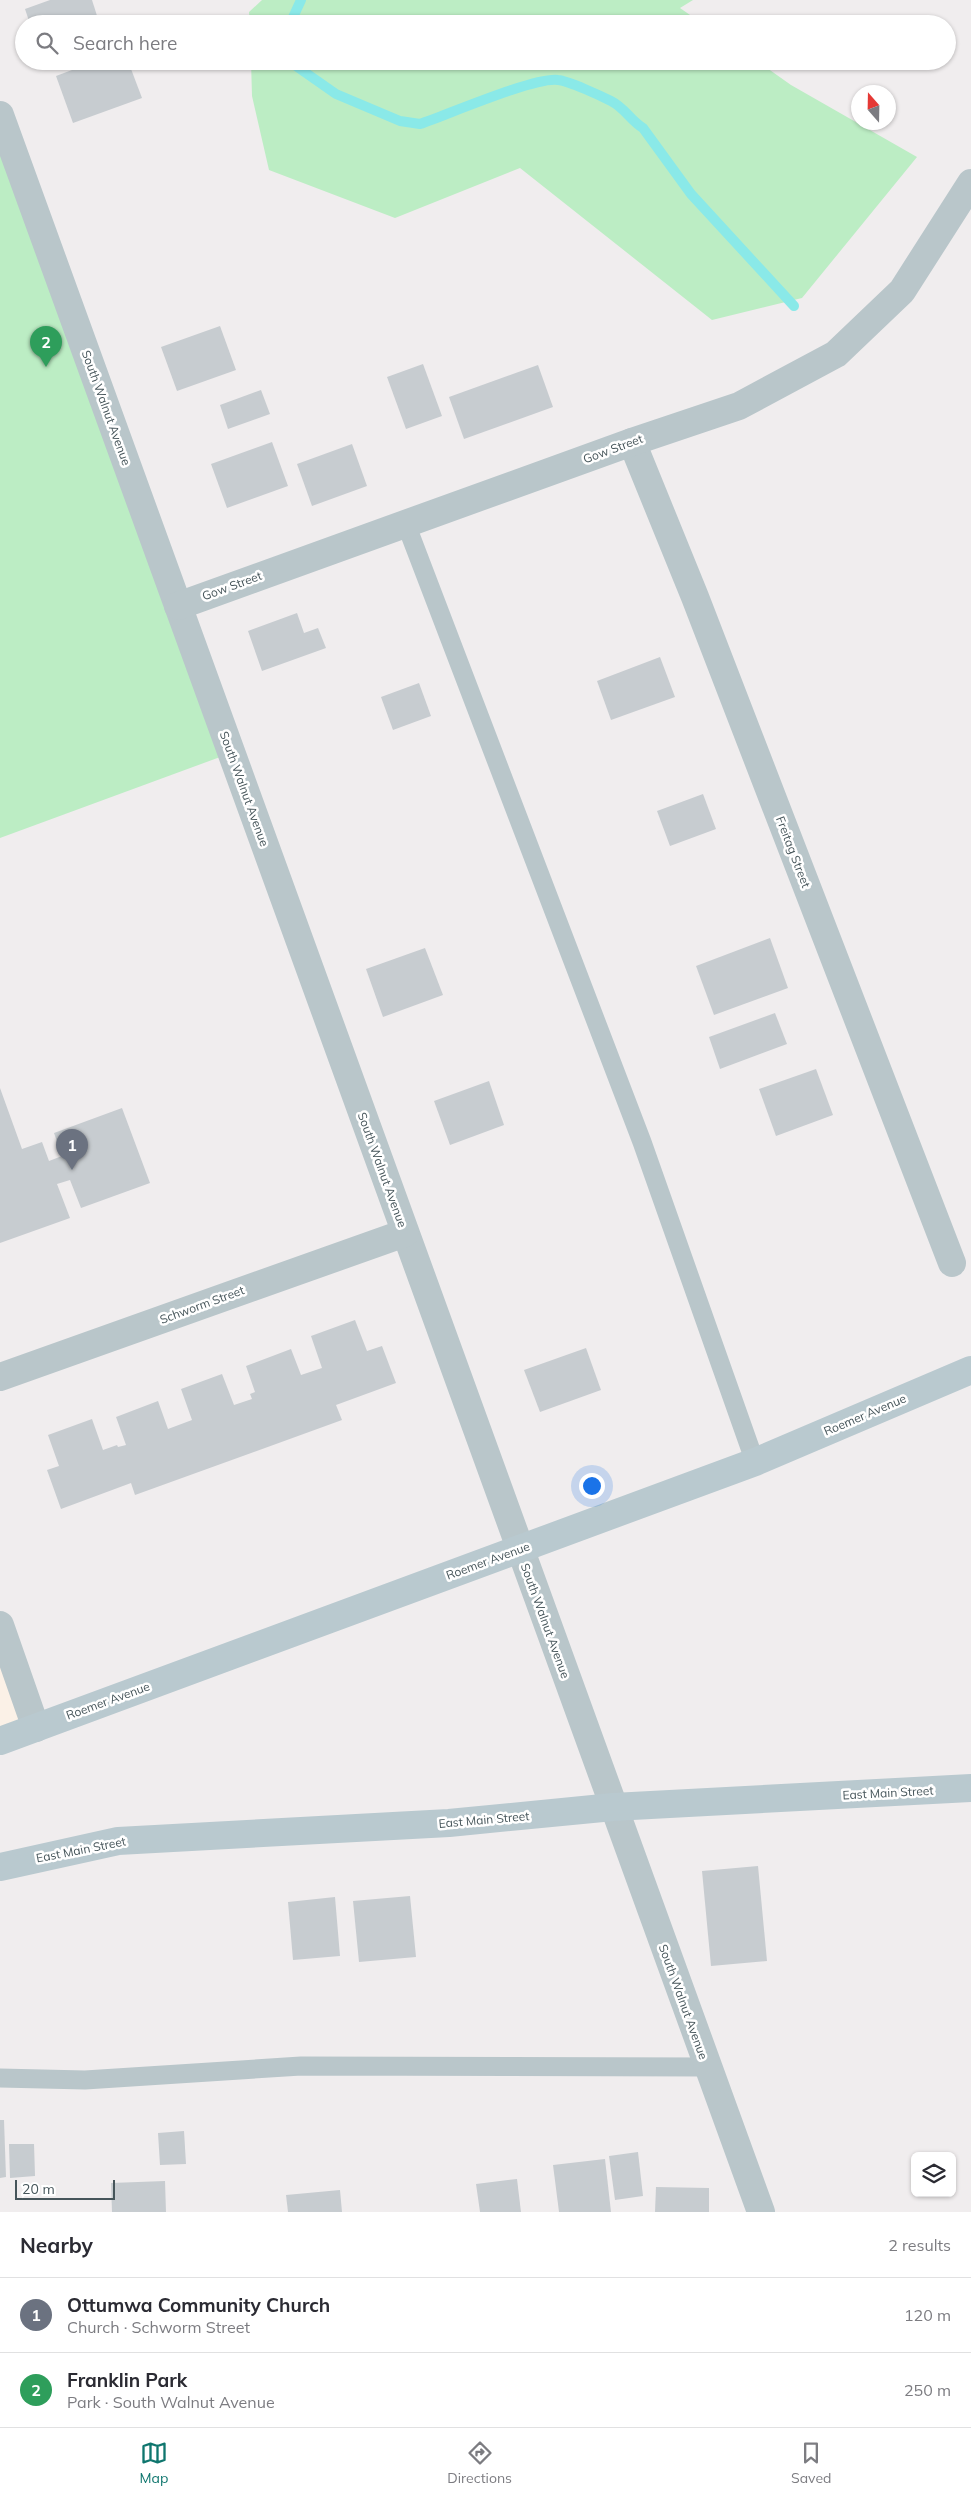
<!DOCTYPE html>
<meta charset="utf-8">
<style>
body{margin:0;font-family:Mulish,sans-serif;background:#f7f7f7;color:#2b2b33}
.controls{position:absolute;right:15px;bottom:15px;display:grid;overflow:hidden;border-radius:8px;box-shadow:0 1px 4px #0004}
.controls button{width:45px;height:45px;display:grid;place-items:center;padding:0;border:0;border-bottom:1px solid #e1e1e2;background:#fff;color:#2b2b33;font:25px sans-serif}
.compass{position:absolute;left:851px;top:85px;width:45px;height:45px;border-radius:50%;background:#fff;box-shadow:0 1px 4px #0004;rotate:340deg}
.scale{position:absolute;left:15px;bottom:12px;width:100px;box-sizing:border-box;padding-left:5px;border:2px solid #46555a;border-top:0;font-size:14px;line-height:18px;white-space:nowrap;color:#46555a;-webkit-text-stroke:4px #fff;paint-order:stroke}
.you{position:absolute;left:591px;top:1485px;width:18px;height:18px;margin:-12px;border:4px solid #fff;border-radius:50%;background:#1a73e8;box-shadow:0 0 0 8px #1a73e833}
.badge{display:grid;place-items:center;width:32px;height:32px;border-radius:50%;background:#0f766e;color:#fff;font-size:16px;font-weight:700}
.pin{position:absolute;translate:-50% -41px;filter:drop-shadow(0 1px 2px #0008)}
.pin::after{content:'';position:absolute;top:26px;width:18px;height:15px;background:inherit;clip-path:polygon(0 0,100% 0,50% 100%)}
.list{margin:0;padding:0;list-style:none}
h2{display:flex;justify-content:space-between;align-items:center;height:65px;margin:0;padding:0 20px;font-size:21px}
h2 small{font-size:16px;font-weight:400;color:#7c7c81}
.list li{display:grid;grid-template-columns:32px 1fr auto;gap:15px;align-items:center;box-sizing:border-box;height:75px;padding:0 20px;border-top:1px solid #e1e1e2}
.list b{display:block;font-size:19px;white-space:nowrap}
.list p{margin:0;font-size:16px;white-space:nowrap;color:#7c7c81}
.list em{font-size:16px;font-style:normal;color:#7c7c81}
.icon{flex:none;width:28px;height:28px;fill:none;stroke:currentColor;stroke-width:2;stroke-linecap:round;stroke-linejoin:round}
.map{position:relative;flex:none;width:971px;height:2212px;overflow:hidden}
.search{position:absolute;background:#fff;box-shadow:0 1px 4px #0004;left:15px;right:15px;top:15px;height:55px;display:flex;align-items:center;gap:12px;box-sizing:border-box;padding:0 18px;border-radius:28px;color:#7c7c81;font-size:19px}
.sheet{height:215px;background:#fff}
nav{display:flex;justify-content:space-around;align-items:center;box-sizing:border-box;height:70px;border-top:1px solid #e1e1e2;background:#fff;font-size:14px;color:#7c7c81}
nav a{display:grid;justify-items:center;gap:2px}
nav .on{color:#0f766e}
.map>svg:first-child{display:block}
</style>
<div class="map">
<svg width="971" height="2212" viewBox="0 0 971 2212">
<rect width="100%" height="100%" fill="#f0edee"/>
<path fill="#fbf1e7" d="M0,1625L36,1728L0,1741Z"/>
<g fill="#bcedc4">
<path d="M262,0H693L680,8L703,24H250L249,12Z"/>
<path d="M251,61H757L791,85L917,157L802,298L712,320L520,168L395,218L269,170L252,96Z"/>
<path d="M0,128L231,753L0,838Z"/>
</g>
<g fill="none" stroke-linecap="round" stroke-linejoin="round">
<g stroke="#8ae9e8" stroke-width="10">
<path d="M290,24L301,0"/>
<path d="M294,61L296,66L336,94L400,121L420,124C447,115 534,77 558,80C569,81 601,96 611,101C625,108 630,120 643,128L691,194L794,306"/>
</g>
</g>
<g fill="#c7ccd0">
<path d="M50,0H92L99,22L93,24H30L25,9Z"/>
<path d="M96,61H128L142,98L73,123L56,76Z"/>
<path d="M220,326L236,370L177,391L161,347Z"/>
<path d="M423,364L442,416L406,429L387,377Z"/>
<path d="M538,365L553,407L464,439L449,397Z"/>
<path d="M261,390L270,414L228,429L220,405Z"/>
<path d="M272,442L288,486L227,508L211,464Z"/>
<path d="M352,444L367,486L312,506L297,464Z"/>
<path d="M297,613L304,633L318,628L326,648L262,671L248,631Z"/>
<path d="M660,657L675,697L611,720L597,681Z"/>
<path d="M419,683L431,716L393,730L381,697Z"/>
<path d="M703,794L716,829L670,846L657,811Z"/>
<path d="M770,938L788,988L714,1015L696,966Z"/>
<path d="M425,948L443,995L383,1017L366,969Z"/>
<path d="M775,1013L787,1044L720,1069L709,1037Z"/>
<path d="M816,1069L833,1115L776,1136L759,1089Z"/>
<path d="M489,1081L504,1125L450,1145L434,1101Z"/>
<path d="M0,1088L22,1149L42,1142L49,1161L62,1156L54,1133L122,1108L150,1183L81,1208L70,1180L57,1184L70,1218L0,1243Z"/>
<path d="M355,1320L367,1351L382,1346L396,1383L336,1405L342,1420L135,1495L131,1483L61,1509L47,1470L59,1466L48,1435L92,1419L103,1450L117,1445L118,1447L126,1445L116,1417L158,1401L168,1429L192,1420L181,1389L222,1374L234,1405L252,1399L250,1394L255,1392L246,1366L291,1349L301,1375L322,1368L311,1336Z"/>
<path d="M586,1348L601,1390L540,1412L524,1370Z"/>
<path d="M758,1866L767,1961L711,1966L702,1871Z"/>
<path d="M410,1896L416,1957L359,1962L353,1901Z"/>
<path d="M335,1897L340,1956L293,1960L288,1902Z"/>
<path d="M0,2120H4L6,2177L0,2178Z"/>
<path d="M184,2131L186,2164L160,2165L158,2133Z"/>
<path d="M9,2144H34L35,2176L10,2178Z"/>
<path d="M638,2152L643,2196L615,2200L609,2156Z"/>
<path d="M605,2159L611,2212H559L553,2165Z"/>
<path d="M517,2179L521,2212H480L476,2184Z"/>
<path d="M165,2181L166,2212H112L111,2183Z"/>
<path d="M656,2187L709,2188V2212H655Z"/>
<path d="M340,2190L342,2212H288L286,2195Z"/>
</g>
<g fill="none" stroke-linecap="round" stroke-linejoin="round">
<g stroke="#b9c6ca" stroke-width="19">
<path d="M406,524L642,1142L755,1462"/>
<path d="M0,2078L85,2080L301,2066L707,2067"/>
</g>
<g stroke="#b9c6ca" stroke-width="28">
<path d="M0,115L761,2212"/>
<path d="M632,442L695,597L952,1263"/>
<path d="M178,606L632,442L739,406L836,354L902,291L971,183"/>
<path d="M0,1377L405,1233"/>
<path d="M0,1625L36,1728"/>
</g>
<g stroke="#b9c9cf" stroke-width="28">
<path d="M0,1741L755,1462L971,1370"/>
<path d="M0,1867L118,1841L449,1823L613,1807L971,1788"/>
</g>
</g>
<g text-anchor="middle" stroke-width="5" stroke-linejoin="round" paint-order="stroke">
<g font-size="12" fill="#46555a" stroke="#fff">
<text transform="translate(106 408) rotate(70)" y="4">South Walnut Avenue</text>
<text transform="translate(613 449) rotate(-20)" y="4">Gow Street</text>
<text transform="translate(232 586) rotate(-20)" y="4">Gow Street</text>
<text transform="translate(244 789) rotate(70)" y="4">South Walnut Avenue</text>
<text transform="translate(793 852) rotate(69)" y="4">Freitag Street</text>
<text transform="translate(382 1170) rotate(70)" y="4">South Walnut Avenue</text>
<text transform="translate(202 1305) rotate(-20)" y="4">Schworm Street</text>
<text transform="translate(865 1415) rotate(-23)" y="4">Roemer Avenue</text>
<text transform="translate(488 1561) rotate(-20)" y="4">Roemer Avenue</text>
<text transform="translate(545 1621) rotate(70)" y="4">South Walnut Avenue</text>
<text transform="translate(108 1701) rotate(-20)" y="4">Roemer Avenue</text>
<text transform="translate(888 1793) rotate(-3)" y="4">East Main Street</text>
<text transform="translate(484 1820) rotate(-5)" y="4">East Main Street</text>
<text transform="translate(81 1850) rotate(-11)" y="4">East Main Street</text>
<text transform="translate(683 2002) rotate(70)" y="4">South Walnut Avenue</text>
</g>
</g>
</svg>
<div class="controls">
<button><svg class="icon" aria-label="layers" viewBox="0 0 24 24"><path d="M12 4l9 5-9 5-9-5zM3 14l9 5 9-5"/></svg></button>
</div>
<svg class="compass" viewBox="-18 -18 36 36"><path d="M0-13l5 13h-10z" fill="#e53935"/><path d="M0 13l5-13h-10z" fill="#7c7c81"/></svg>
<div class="scale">20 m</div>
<div class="you"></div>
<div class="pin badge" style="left:72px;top:1170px;background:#6b7280">1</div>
<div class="pin badge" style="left:46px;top:367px;background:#2e9e5b">2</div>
<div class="search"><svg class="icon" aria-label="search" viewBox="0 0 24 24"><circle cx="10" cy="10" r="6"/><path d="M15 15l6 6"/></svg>Search here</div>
</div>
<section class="sheet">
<h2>Nearby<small>2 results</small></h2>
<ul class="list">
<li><span class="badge" style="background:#6b7280">1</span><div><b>Ottumwa Community Church</b><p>Church · Schworm Street</p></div><em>120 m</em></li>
<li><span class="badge" style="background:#2e9e5b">2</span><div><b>Franklin Park</b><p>Park · South Walnut Avenue</p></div><em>250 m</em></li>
</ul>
</section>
<nav>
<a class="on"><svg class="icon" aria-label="map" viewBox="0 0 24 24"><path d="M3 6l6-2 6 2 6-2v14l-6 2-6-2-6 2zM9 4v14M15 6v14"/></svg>Map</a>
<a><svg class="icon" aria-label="directions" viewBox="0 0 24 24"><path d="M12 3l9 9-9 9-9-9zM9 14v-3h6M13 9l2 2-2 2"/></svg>Directions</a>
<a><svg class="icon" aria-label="saved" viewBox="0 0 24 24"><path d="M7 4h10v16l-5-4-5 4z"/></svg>Saved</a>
</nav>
